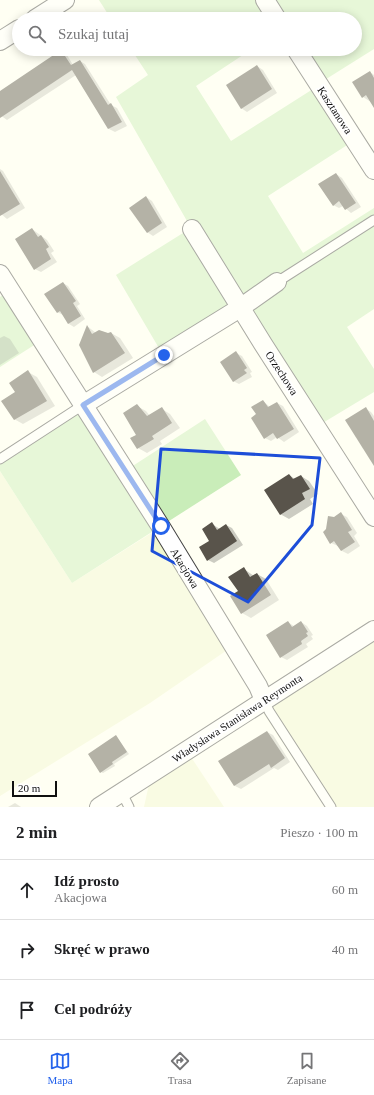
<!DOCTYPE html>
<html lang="pl">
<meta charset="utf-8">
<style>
body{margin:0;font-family:"Times New Roman",serif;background:#f6f6f6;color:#202124}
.scale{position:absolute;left:12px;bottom:10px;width:45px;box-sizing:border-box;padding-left:4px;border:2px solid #101010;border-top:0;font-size:11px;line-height:14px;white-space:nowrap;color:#101010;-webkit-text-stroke:3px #fff;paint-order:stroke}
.stop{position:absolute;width:12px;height:12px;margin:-9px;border:3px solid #2563eb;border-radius:50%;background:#fff}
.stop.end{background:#2563eb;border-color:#fff;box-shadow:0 1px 4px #0008}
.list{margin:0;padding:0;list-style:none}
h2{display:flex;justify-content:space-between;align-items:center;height:52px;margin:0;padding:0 16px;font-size:17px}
h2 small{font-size:13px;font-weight:400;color:#757577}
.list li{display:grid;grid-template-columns:26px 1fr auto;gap:12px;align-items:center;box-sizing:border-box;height:60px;padding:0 16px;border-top:1px solid #e0e0e0}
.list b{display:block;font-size:15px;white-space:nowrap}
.list p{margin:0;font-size:13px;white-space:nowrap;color:#757577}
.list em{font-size:13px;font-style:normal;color:#757577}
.icon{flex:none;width:22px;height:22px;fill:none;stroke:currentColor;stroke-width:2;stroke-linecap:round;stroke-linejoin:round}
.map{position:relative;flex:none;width:374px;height:807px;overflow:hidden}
.search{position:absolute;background:#fff;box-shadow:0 2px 10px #0003;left:12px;right:12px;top:12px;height:44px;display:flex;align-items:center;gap:10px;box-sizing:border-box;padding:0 14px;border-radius:22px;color:#757577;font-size:15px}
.sheet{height:232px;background:#fff}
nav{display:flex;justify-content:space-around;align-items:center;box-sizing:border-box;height:56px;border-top:1px solid #e0e0e0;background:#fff;font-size:11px;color:#757577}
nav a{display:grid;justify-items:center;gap:2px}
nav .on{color:#2563eb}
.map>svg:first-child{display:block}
</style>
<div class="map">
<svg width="374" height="807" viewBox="0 0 374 807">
<rect width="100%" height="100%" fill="#fffff3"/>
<g fill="#f2f7d0">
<path d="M0,471L72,583L161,527L233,646L150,703L0,796Z"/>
<path d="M374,639V807H325L262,711Z"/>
<path d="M191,757L224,807H144L149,784Z"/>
</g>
<g fill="#c9edb9">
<path d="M99,0H262L271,19H111Z"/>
<path d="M268,0H374V49L323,81L303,49H355V19H283Z"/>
<path d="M131,49H252L196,86L231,141L313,89L355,140L268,196L303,253L374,208V309L347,327L374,369V392L316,427L240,308L163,355L116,275L191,228L116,97L148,75Z"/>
<path d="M10,290L42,340L0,367V297Z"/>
<path d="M83,405L125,471L205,419L241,475L72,583L0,471V456Z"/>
</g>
<g fill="#0003">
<path d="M97,49H116L105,56Z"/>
<path d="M61,52L67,55L73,65L80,61L85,64L111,105L117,108L127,126L115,132L109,129L76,75L7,120L0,115V92Z"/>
<path d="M257,66L263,70L277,93L247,112L241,108Z"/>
<path d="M370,72L374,75V106L371,102L363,97Z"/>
<path d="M0,169L3,171L25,208L7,219L0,213Z"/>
<path d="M336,174L342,178L361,207L351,213L343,206L339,208L333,205Z"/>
<path d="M146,197L152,201L167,227L153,236L147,232Z"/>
<path d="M32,229L47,240L54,251L51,253L57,262L41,272L35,269Z"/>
<path d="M63,283L68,286L80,304L77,306L85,319L74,327L69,324L63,315L57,312Z"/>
<path d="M87,326L96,333L108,335L111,333L120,338L133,358L102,377L94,372Z"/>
<path d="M4,336L10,339L19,353L0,365V338Z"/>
<path d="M236,353L242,356L252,372L250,373L252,377L239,384L233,381Z"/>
<path d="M28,372L37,377L55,406L23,424L14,419L16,393Z"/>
<path d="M263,401L270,407L277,403L283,406L299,432L284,442L277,437L271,441L265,438L258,415Z"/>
<path d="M137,406L146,411L150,416L162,409L170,414L180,428L160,441L162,444L147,453L138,448Z"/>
<path d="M366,409L371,412L374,416V460Z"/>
<path d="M289,475L295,479L301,476L309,481L318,494L310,499L313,504L289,519L280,514Z"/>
<path d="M341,514L347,517L357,533L354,536L360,546L348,554L342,551L338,546L331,543L327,530L334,518Z"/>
<path d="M212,524L220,529L226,525L232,528L243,545L214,563L208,560Z"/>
<path d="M244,569L254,576L257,574L266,579L279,600L251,618L242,613L239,591Z"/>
<path d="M288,622L295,627L301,622L307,626L313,635L311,636L313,639L306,644L308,647L287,660L281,657Z"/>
<path d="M267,732L273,735L290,762L278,770L274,768L241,789L235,786L220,761Z"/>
<path d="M116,736L129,754L114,764L115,766L103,773L101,772Z"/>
<path d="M15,803L21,807H8Z"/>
</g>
<g fill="#59544b">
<path d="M61,50L71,65L80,60L108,105L111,103L122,122L108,129L72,70L0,118V91Z"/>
<path d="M257,65L272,89L241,109L226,85Z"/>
<path d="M370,71L374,78V108L366,95L362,98L352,82Z"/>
<path d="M0,171L20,204L0,216Z"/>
<path d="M336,173L356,203L345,210L339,201L333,206L318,184Z"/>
<path d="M146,196L162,223L147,233L129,208Z"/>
<path d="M32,228L38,237L41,235L49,247L46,249L51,259L34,270L15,239Z"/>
<path d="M63,282L76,301L73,303L81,316L68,324L60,311L57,313L44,294Z"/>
<path d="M87,325L92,334L99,330L108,333L111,332L125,353L93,373L79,345Z"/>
<path d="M236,351L247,368L244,370L247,373L233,382L220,362Z"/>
<path d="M28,370L47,401L14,420L1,401L15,392L9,383Z"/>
<path d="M263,400L268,407L277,402L294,429L277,439L273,433L264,439L251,418L256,414L251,407Z"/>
<path d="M137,404L147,416L162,407L172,423L152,436L154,439L137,449L130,438L136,435L123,413Z"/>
<path d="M366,407L374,421V466L345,420Z"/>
<path d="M289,474L293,479L301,475L310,489L302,493L305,499L280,515L264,490Z"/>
<path d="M341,512L352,530L348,532L355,542L341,551L334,541L330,544L323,532L326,529L328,516L334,517Z"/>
<path d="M212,522L217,530L226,524L237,541L207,561L199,547L209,541L202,529Z"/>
<path d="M244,567L250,577L257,573L271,595L241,614L230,596L238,591L228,577Z"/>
<path d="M288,621L292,627L301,621L308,632L306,633L308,636L301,641L302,644L280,658L266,635Z"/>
<path d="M267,731L285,758L271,768L269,764L234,786L218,761Z"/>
<path d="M116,735L127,752L112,762L113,764L100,773L88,754Z"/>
</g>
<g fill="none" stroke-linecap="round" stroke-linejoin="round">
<g stroke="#434343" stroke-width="11">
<g id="lane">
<path d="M277,282L374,220"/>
<path d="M0,459L83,405"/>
<path d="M264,700L269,711L331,807"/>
<path d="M122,793L129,807"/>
</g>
</g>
<g stroke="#434343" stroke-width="20">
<g id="street">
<path d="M265,0L277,19"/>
<path d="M35,19L65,0"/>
<path d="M0,41L19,29"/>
<path d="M296,49L374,170"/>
<path d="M192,229L263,344L374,517"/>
<path d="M0,274L161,527L258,686L264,700"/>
<path d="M83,405L240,308L277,282"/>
<path d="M99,807L374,630"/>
</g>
</g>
<use href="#lane" stroke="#fff" stroke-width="9"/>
<use href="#street" stroke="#fff" stroke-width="18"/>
</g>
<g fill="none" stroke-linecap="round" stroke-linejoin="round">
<path stroke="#2563eb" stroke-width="5" d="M161,526L83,405L164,355"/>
</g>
<path d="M0 0H374V807H0ZM161,449L320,458L312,525L248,602L152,551Z" fill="#fffff3" fill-opacity=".55" fill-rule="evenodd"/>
<path fill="none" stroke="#1d4ed8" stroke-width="3" stroke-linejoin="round" d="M161,449L320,458L312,525L248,602L152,551Z"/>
<g text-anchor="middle" stroke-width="4" stroke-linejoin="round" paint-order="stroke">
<g font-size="11" fill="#101010" stroke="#fff">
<text transform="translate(335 110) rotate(57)" y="4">Kasztanowa</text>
<text transform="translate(282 373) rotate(57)" y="4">Orzechowa</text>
<text transform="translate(185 568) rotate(59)" y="4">Akacjowa</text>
<text transform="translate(237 718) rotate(-33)" y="4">Władysława Stanisława Reymonta</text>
</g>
</g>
</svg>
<div class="scale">20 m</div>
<div class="stop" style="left:161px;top:526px"></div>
<div class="stop end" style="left:164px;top:355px"></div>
<div class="search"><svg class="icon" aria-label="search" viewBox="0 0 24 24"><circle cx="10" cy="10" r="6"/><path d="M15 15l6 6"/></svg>Szukaj tutaj</div>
</div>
<section class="sheet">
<h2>2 min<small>Pieszo · 100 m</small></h2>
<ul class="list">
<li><svg class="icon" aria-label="ahead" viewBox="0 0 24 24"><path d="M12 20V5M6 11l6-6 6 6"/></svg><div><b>Idź prosto</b><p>Akacjowa</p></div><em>60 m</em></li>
<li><svg class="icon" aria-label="right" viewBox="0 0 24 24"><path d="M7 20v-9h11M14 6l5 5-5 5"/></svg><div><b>Skręć w prawo</b></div><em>40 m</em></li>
<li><svg class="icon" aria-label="arrive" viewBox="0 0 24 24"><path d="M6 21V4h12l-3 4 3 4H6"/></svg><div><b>Cel podróży</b></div></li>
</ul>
</section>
<nav>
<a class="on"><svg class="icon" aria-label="map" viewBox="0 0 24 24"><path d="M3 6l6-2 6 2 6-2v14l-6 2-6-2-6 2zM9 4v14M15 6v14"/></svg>Mapa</a>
<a><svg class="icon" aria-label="directions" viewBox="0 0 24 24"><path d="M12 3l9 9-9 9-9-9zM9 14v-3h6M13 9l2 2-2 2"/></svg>Trasa</a>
<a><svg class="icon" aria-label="saved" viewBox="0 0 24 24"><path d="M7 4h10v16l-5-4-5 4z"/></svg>Zapisane</a>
</nav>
